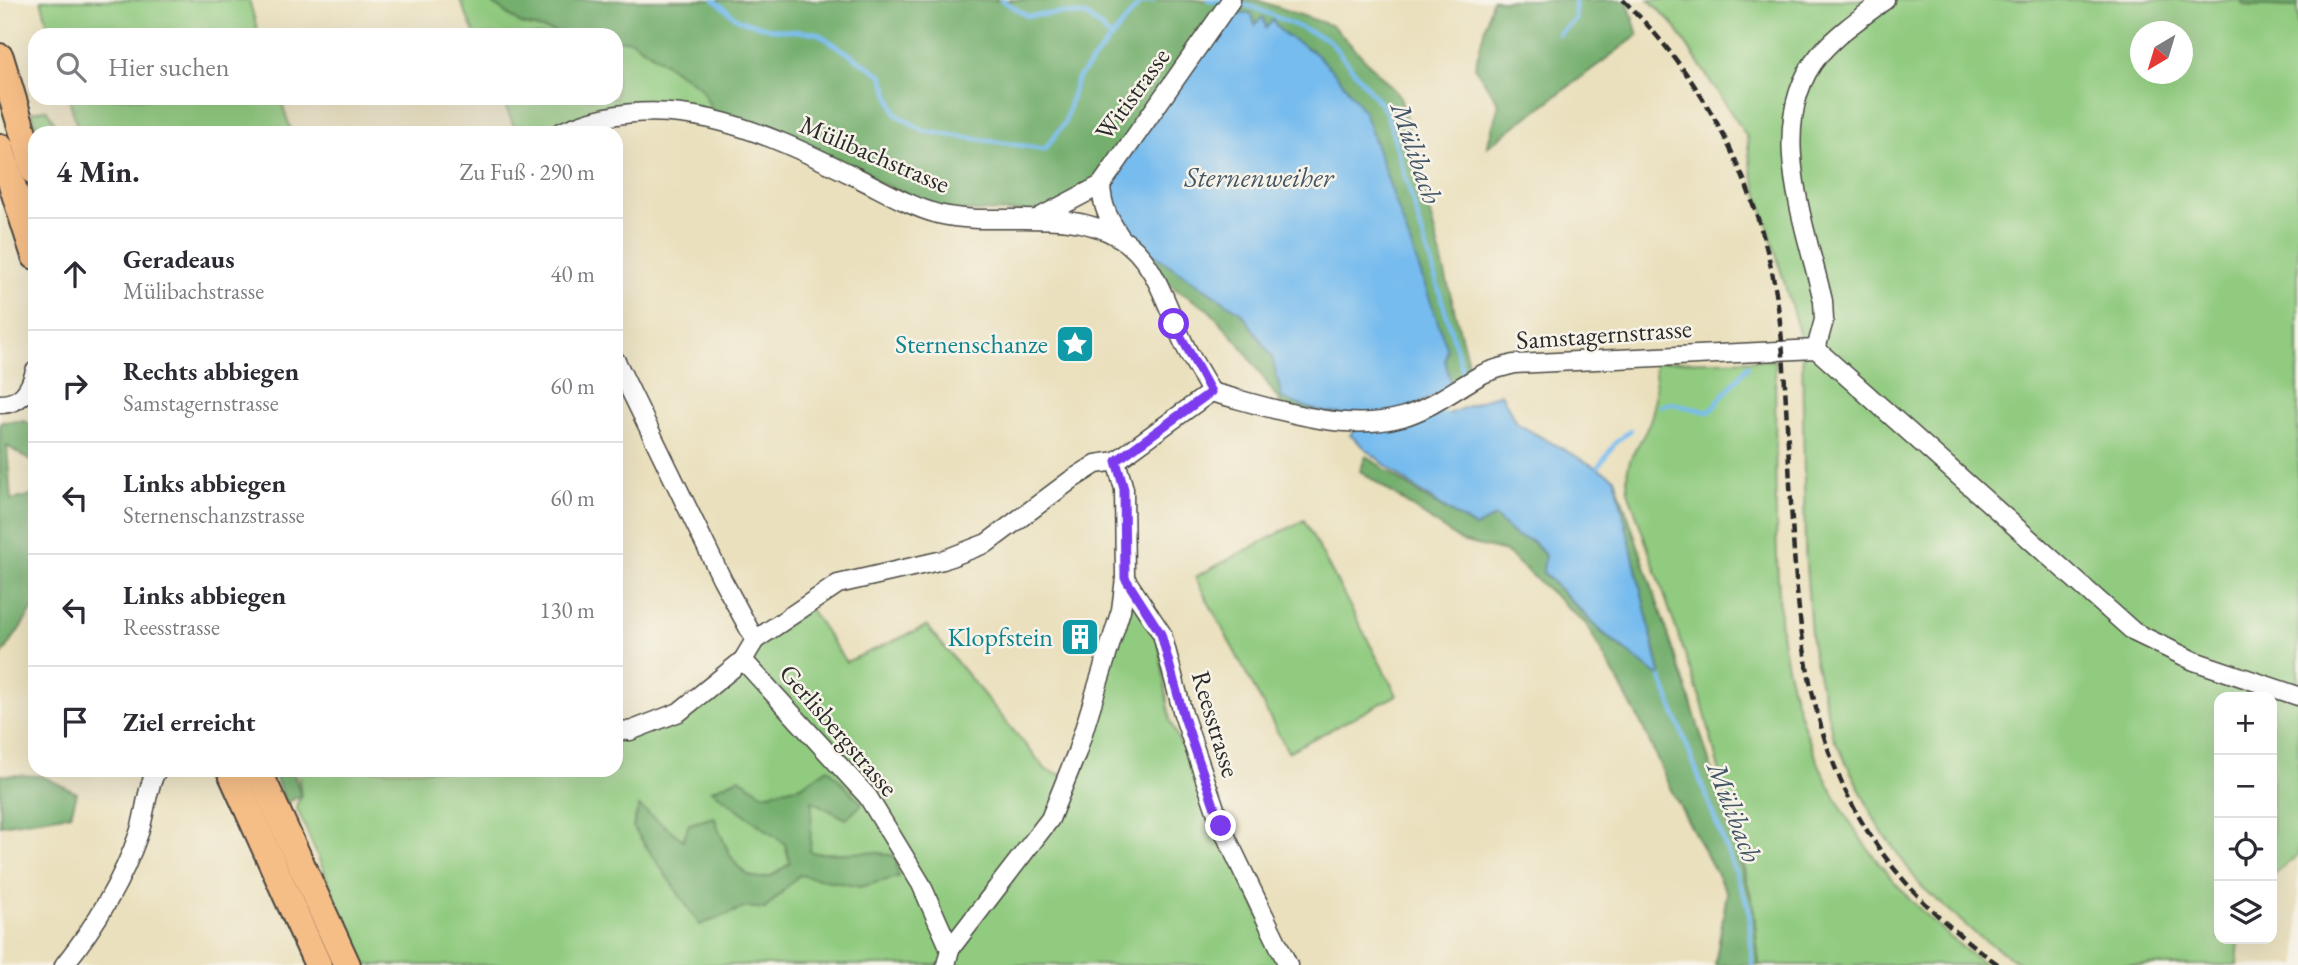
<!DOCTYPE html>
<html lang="de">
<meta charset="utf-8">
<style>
body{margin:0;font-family:"EB Garamond",serif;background:#f2f2f3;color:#2b2b33}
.controls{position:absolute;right:21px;bottom:21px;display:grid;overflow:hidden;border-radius:14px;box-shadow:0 7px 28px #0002}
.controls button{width:63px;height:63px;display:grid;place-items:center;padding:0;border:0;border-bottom:2px solid #e1e1e2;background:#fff;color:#2b2b33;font:35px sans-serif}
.compass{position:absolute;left:2130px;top:21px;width:63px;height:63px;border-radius:50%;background:#fff;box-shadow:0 7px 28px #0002;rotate:218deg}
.stop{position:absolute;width:21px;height:21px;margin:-16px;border:5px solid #7c3aed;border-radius:50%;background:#fff}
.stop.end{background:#7c3aed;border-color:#fff;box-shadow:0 2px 7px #0008}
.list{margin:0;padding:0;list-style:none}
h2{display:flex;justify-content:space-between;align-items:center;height:91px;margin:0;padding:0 28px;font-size:30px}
h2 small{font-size:23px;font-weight:400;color:#7c7c81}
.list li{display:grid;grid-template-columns:46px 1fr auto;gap:21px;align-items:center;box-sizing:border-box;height:112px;padding:0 28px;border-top:2px solid #e1e1e2}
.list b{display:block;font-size:26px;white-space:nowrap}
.list p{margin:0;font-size:23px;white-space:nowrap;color:#7c7c81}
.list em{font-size:23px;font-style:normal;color:#7c7c81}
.icon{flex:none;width:38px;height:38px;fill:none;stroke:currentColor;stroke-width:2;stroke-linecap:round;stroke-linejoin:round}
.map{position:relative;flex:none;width:2298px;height:965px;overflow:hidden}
.search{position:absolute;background:#fff;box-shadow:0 7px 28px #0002;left:28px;top:28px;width:595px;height:77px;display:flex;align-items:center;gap:18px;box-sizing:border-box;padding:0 24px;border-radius:21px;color:#7c7c81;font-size:26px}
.panel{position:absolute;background:#fff;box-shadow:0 7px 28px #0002;left:28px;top:126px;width:595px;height:651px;border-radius:21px}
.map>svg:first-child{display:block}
</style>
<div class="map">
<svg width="2298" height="965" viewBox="0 0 2298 965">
<rect width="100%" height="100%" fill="#f7f3e8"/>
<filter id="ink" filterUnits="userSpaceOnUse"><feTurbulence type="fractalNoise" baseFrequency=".0143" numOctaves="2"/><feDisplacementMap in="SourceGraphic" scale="14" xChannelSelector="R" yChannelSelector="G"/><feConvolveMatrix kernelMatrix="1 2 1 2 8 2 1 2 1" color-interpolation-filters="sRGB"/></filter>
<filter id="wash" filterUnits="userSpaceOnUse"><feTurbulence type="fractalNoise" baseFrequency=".00686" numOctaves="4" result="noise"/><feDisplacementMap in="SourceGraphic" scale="28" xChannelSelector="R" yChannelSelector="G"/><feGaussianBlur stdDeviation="1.57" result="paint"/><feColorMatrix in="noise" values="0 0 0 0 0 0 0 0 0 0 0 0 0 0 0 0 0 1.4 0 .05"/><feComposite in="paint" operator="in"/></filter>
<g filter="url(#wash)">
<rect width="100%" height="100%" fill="#eae0bd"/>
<g fill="#91cb80" stroke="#5e7b56" stroke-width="2" fill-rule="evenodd">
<path d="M41,0H249L259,35H51Z"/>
<path d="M460,0H488L521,24L568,35H475Z"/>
<path d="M1649,0H2242L2243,5L2298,7V855L2272,876V697H2219V939H2239L2237,965H2022L1977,935L1921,886L1879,828L1833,736L1812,648L1805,550L1802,343L1751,169L1747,137L1673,24ZM2140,32H2182V74H2140Z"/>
<path d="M616,40H631L700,87L716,116L669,107L550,133H517L502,98H616Z"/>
<path d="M69,98H280L292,133H79Z"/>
<path d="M46,109L61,133H38L32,112Z"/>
<path d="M1775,360C1776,432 1774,505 1778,578C1780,600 1779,624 1783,646C1808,782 1875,883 1985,965H1759L1753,905L1703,706L1628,491C1623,455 1639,451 1650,421C1657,402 1655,382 1655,362Z"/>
<path d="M1304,520L1397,695L1288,752L1195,577Z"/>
<path d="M1127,592L1158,637L1170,721L1282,965H364L296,806L301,796L298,770H616V728L679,712L808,606L846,662L927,626L1046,770L1069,777Z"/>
</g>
<g fill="#74af6e" stroke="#506d4c" stroke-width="2">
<path d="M488,0H1257L1333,26L1400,96L1470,371L1451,384L1373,135L1311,50L1278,31L1255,26L1251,13L1231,14L1100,179L1047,212L948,211L716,116L700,87L631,40H616V35H568L521,24Z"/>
<path d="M1492,0H1627L1638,35L1487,147L1499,104L1475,67Z"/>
<path d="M2242,0H2298V7L2243,5Z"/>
<path d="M1141,236L1234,305L1267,343L1350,420L1283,406L1239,343L1209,310L1160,279L1140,251Z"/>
<path d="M25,421L35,428V464L7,446L11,500L35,495V606L0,658V422Z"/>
<path d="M1366,456L1430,501L1475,526L1496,517L1516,536L1532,541L1545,555L1543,573L1602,633L1661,677L1615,478L1689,696L1753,905L1759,965H1715L1727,893L1670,788L1642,725L1586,624L1506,552L1461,541L1360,471Z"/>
<path d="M828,768L862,804L846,819L812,801L810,852C838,857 870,847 896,857L898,877L860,887L799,875L765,909L746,907L700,925L633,827L639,806L683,840L689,824L714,817C723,839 737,889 771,876C777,873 784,867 790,863L785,844L712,790L739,778L764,794L801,786Z"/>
<path d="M272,770H293L301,796L286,803Z"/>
<path d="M0,775L42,776L77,793L71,814L0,825Z"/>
</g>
<g fill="#77bcee" stroke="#51748c" stroke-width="2">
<path d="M1251,13L1255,25L1263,17L1266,28L1273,20C1281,37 1296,39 1310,50C1332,66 1349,90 1364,112L1447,348L1445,361L1451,384C1406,422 1334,423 1282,398L1272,357L1242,313L1142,247L1118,220L1107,197L1117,172L1231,14Z"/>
<path d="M1501,393L1516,423L1615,478L1661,678L1602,632L1543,572L1545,555L1533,541L1516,536L1495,517L1475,527C1426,498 1392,472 1350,435L1357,426H1396L1432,415H1446Z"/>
</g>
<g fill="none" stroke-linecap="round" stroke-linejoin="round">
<g stroke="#77bcee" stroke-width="4.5">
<path d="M714,0L739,20L771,29L817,33L882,75L896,114L923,131L1045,149L1065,122L1076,81L1140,3L1153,0"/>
<path d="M1002,0L1027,16L1062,13L1088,16L1110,36"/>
<path d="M1209,0L1226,2"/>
<path d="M1234,3L1253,7L1329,40L1386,111L1464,375"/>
<path d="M1558,34L1575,20V0"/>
<path d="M1661,406L1669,403L1709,412L1748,366"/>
<path d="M1430,411L1446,416"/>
<path d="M1598,467L1616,442L1631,430"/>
<path d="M1661,678L1749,908L1752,965"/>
</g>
</g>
</g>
<g filter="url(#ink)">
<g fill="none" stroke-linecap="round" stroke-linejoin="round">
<g stroke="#484641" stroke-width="21">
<g id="minor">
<path d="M559,133C663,84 761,130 856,177C883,190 909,206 938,214C996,228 1066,205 1120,238C1156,259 1168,311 1185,346C1193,362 1203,376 1211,392"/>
<path d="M1101,185C1102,207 1109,220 1121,238"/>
<path d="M1040,217L1101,185L1231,0"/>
<path d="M1816,349L1824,320L1823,301C1806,226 1763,121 1820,54C1838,33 1862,17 1885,0"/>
<path d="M616,361L722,579L755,640"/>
<path d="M1211,392C1269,407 1342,434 1402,417C1430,409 1454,390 1479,376C1489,370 1503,367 1514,364L1816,349L2134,632L2194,661L2298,696"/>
<path d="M0,404C21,404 30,390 35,371"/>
<path d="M1125,578L1162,634L1183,714L1221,826L1288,965"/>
<path d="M743,660L868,797L921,884L950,949"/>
<path d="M616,730L630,731L679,712L743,660L755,640L838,584L943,560L987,543L1071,480L1096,464L1116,461L1211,392"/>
<path d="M64,965C96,925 122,881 139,833C146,812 146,789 157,770"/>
<path d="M946,965L950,949L1050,819L1077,752L1121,610L1125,578L1124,489L1116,461"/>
</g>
</g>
<g stroke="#484641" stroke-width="30">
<g id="highway">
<path d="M0,57L35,172"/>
<path d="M0,147L35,256"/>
<path d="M230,770L318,965"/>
<path d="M258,770L347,965"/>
</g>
</g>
<use href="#minor" stroke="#fff" stroke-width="18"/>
<use href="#highway" stroke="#f6be87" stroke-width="26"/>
<path stroke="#2b2b2b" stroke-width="4.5" stroke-dasharray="10 5" stroke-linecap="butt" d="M1623,0C1703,77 1755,178 1775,287C1784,338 1785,391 1788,443C1799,664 1801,825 1999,965"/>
</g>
</g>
<g fill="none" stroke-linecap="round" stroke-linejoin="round" filter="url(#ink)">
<path stroke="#7c3aed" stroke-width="9" d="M1174,324L1211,392L1116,461L1124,489L1125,578L1161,634L1183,714L1221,826"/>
</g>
<defs>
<g id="sight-square" transform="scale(2.0125)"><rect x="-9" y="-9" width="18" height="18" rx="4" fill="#0f9aa8" stroke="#f7f3e8"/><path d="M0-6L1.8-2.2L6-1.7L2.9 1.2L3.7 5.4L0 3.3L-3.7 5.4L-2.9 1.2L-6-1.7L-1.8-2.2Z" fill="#fff"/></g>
<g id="building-square" transform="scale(2.0125)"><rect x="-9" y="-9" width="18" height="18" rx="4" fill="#0f9aa8" stroke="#f7f3e8"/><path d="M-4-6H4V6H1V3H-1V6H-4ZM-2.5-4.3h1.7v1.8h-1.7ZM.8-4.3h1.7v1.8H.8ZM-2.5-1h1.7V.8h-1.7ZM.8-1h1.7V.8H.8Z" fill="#fff"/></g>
</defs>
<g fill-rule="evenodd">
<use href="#sight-square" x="1075" y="344"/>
<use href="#building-square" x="1080" y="637"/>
</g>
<g text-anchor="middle" stroke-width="5" stroke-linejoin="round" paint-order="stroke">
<g font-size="26" fill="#2b2b2b" stroke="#f7f3e8">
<text transform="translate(1132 94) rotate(-54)" y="9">Witistrasse</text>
<text transform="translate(875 154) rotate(23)" y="9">Mülibachstrasse</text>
<text transform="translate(1604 334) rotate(-4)" y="9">Samstagernstrasse</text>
<text transform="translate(1216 724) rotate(73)" y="9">Reesstrasse</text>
<text transform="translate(839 730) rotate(49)" y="9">Gerlisbergstrasse</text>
</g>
<g font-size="26" fill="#0d838f" stroke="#f7f3e8" text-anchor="end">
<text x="1048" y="353">Sternenschanze</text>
<text x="1053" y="646">Klopfstein</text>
</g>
<g font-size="28" font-style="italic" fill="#425666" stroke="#f7f3e8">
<text transform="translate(1417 153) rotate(71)" y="10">Mülibach</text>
<text x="1259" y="187">Sternenweiher</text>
<text transform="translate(1735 812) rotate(69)" y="10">Mülibach</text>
</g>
</g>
</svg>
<div class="controls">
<button>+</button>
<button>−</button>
<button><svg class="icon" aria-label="locate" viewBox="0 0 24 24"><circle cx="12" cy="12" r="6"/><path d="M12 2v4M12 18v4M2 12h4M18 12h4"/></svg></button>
<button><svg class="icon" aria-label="layers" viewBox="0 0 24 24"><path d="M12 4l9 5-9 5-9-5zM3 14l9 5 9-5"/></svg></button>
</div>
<svg class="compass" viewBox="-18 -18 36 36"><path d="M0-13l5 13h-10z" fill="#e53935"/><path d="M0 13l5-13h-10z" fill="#7c7c81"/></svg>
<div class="stop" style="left:1174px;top:324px"></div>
<div class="stop end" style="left:1221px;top:826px"></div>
<div class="search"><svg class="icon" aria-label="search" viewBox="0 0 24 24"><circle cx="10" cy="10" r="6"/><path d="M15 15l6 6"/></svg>Hier suchen</div>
<section class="panel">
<h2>4 Min.<small>Zu Fuß · 290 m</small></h2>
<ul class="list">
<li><svg class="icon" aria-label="ahead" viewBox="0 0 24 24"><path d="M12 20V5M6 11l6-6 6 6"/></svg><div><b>Geradeaus</b><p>Mülibachstrasse</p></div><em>40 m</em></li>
<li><svg class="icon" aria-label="right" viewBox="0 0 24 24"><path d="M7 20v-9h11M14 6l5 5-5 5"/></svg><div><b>Rechts abbiegen</b><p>Samstagernstrasse</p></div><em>60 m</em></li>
<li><svg class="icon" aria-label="left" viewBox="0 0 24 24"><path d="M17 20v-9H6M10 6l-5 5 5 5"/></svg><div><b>Links abbiegen</b><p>Sternenschanzstrasse</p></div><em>60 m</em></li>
<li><svg class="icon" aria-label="left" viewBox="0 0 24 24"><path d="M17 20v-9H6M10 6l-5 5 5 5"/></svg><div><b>Links abbiegen</b><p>Reesstrasse</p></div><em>130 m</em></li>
<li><svg class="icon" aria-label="arrive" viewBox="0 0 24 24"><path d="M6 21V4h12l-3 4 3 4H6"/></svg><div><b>Ziel erreicht</b></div></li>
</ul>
</section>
</div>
